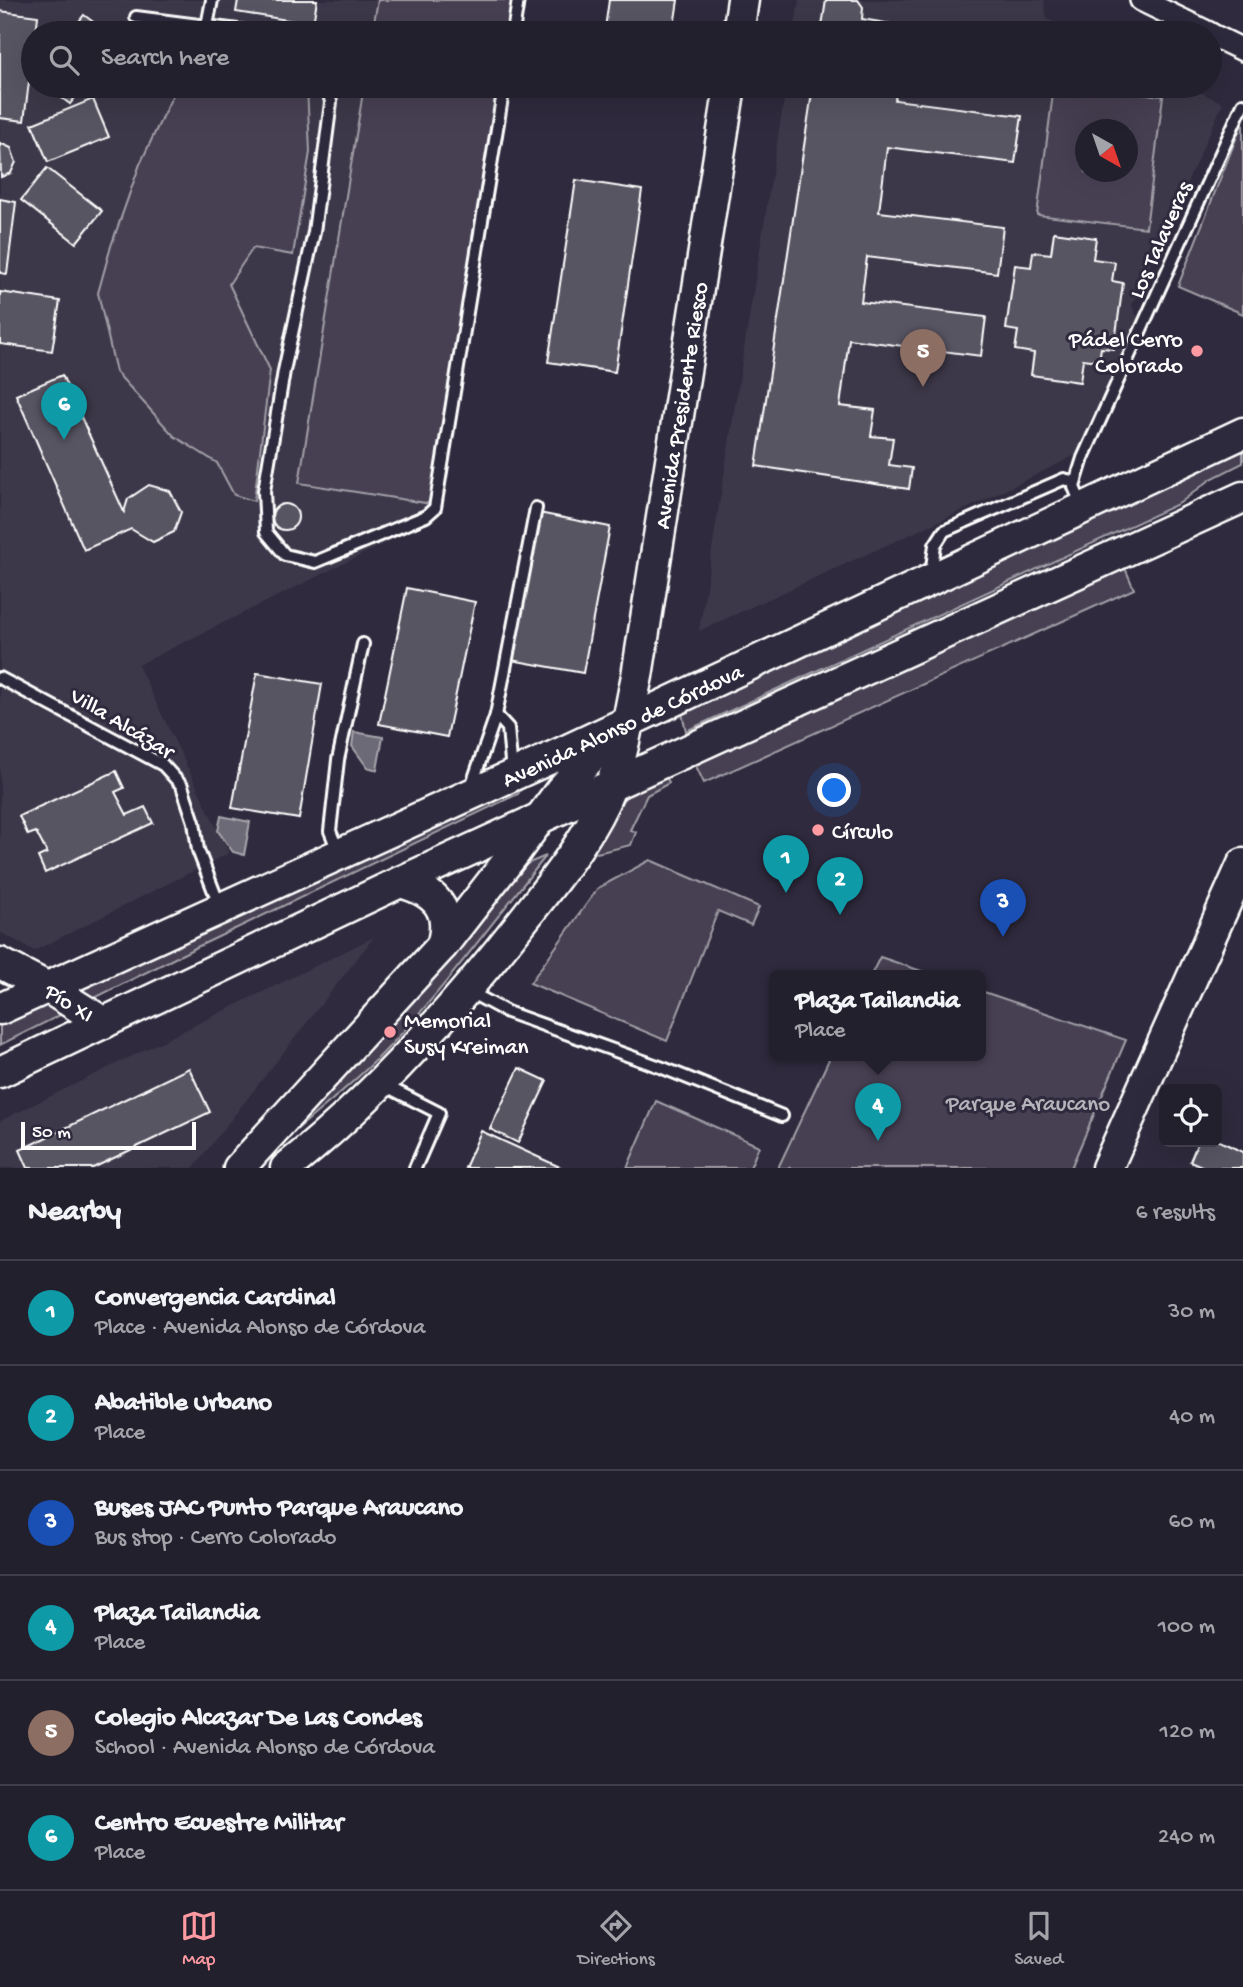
<!DOCTYPE html>
<meta charset="utf-8">
<style>
body{margin:0;font-family:"Gochi Hand",sans-serif;background:#2b2836;color:#f1f3f6}
.controls{position:absolute;right:21px;bottom:21px;display:grid;overflow:hidden;border-radius:10px;box-shadow:0 7px 28px #0002}
.controls button{width:63px;height:63px;display:grid;place-items:center;padding:0;border:0;border-bottom:2px solid #403e4a;background:#23202e;color:#f1f3f6;font:35px sans-serif}
.compass{position:absolute;left:1075px;top:119px;width:63px;height:63px;border-radius:50%;background:#23202e;box-shadow:0 7px 28px #0002;rotate:140deg}
.scale{position:absolute;left:21px;bottom:18px;width:175px;box-sizing:border-box;padding-left:7px;border:4px solid #fff;border-top:0;font-size:19px;line-height:24px;white-space:nowrap;color:#fff;-webkit-text-stroke:5px #2f2a3d;paint-order:stroke}
.you{position:absolute;left:835px;top:791px;width:24px;height:24px;margin:-18px;border:5px solid #fff;border-radius:50%;background:#1a73e8;box-shadow:0 0 0 10px #1a73e833}
.badge{display:grid;place-items:center;width:46px;height:46px;border-radius:50%;background:#ff9aa2;color:#fff;font-size:23px;font-weight:700}
.pin{position:absolute;translate:-50% -58px;filter:drop-shadow(0 2px 4px #0008)}
.pin::after{content:'';position:absolute;top:37px;width:24px;height:21px;background:inherit;clip-path:polygon(0 0,100% 0,50% 100%)}
.popup{position:absolute;left:769px;top:970px;width:217px;height:91px;box-sizing:border-box;display:grid;place-content:center;border-radius:10px;background:#23202e;filter:drop-shadow(0 2px 5px #0005);font-size:23px;white-space:nowrap;color:#a3a3aa}
.popup b{font-size:26px;color:#f1f3f6}
.popup::after{content:'';position:absolute;left:50%;top:100%;margin-left:-14px;border:14px solid transparent;border-top-color:#23202e}
.list{margin:0;padding:0;list-style:none}
h2{display:flex;justify-content:space-between;align-items:center;height:91px;margin:0;padding:0 28px;font-size:30px}
h2 small{font-size:23px;font-weight:400;color:#a3a3aa}
.list li{display:grid;grid-template-columns:46px 1fr auto;gap:21px;align-items:center;box-sizing:border-box;height:105px;padding:0 28px;border-top:2px solid #403e4a}
.list b{display:block;font-size:26px;white-space:nowrap}
.list p{margin:0;font-size:23px;white-space:nowrap;color:#a3a3aa}
.list em{font-size:23px;font-style:normal;color:#a3a3aa}
.icon{flex:none;width:38px;height:38px;fill:none;stroke:currentColor;stroke-width:2;stroke-linecap:round;stroke-linejoin:round}
.map{position:relative;flex:none;width:1243px;height:1168px;overflow:hidden}
.search{position:absolute;background:#23202e;box-shadow:0 7px 28px #0002;left:21px;right:21px;top:21px;height:77px;display:flex;align-items:center;gap:18px;box-sizing:border-box;padding:0 24px;border-radius:38px;color:#a3a3aa;font-size:26px}
.sheet{height:721px;background:#23202e}
nav{display:flex;justify-content:space-around;align-items:center;box-sizing:border-box;height:98px;border-top:2px solid #403e4a;background:#23202e;font-size:19px;color:#a3a3aa}
nav a{display:grid;justify-items:center;gap:4px}
nav .on{color:#ff9aa2}
.map>svg:first-child{display:block}
</style>
<div class="map">
<svg width="1243" height="1168" viewBox="0 0 1243 1168">
<rect width="100%" height="100%" fill="#2f2a3d"/>
<filter id="ink" filterUnits="userSpaceOnUse"><feTurbulence type="fractalNoise" baseFrequency=".0143" numOctaves="2"/><feDisplacementMap in="SourceGraphic" scale="14" xChannelSelector="R" yChannelSelector="G"/><feConvolveMatrix kernelMatrix="1 2 1 2 8 2 1 2 1" color-interpolation-filters="sRGB"/></filter>
<g filter="url(#ink)">
<g fill="#3c3749" fill-rule="evenodd">
<path d="M0,0H524L518,33H33V86H510L438,517L138,665L229,853L34,951L0,932Z"/>
<path d="M799,0H1044L1047,19L1078,33H794Z"/>
<path d="M786,86H1187L1223,103L1132,305L1138,318L1076,455L981,502L699,631ZM1086,130H1128V172H1086Z"/>
<path d="M374,937L193,1168H0V1121Z"/>
</g>
<g fill="#464152" stroke="#a2a0a8" stroke-width="2" fill-rule="evenodd">
<path d="M378,0H514L508,33H372Z"/>
<path d="M177,86H307L310,152L293,255L253,248L229,284L270,370L254,501L234,495L217,463L174,436L116,372L98,293L111,246L140,164Z"/>
<path d="M364,86H500L432,504L299,483Z"/>
<path d="M1054,86H1080L1163,96L1146,228L1037,215ZM1086,130H1128V172H1086Z"/>
<path d="M1243,121V314L1178,286Z"/>
<path d="M1243,444V463L1211,479L1180,503L686,731L681,709Z"/>
<path d="M1125,568L1134,589L704,783L695,764Z"/>
<path d="M666,776L669,783L647,795L630,830L636,832L631,845L597,853L590,850L620,803L629,794Z"/>
<path d="M525,783L518,794L197,947L0,1045V1018Z"/>
<path d="M546,856C494,920 445,988 388,1048C359,1079 324,1106 292,1134L336,1076L514,869Z"/>
<path d="M650,860L759,907L751,925L718,911L667,1041L530,983L598,888Z"/>
<path d="M880,957L886,959L933,975H871Z"/>
<path d="M981,991L1126,1040L1071,1168H778L831,1055H981Z"/>
<path d="M656,1101L759,1146L750,1168H627Z"/>
</g>
<g fill="#6d6a77" stroke="#a7a6ad" stroke-width="2">
<path d="M354,732L383,737L377,770L367,767L352,746Z"/>
<path d="M221,816L250,822L244,855L233,852L218,831Z"/>
</g>
<g fill="#595564" stroke="#fff" stroke-width="2">
<path d="M238,0H317L313,24L236,12Z"/>
<path d="M609,0H678L673,33H641L605,28Z"/>
<path d="M826,0H858L863,7L862,19L904,26L903,33H821Z"/>
<path d="M0,11L38,16L36,33H33V51L24,121L0,118Z"/>
<path d="M84,15L108,33H70Z"/>
<path d="M46,86H84L70,104Z"/>
<path d="M813,86H897L895,100L1022,116L1015,163L887,147L879,212L1003,227L997,273L867,257L861,302L986,317L981,356L849,339L840,406L875,410L871,436L893,438L889,465L912,468L909,489L756,466Z"/>
<path d="M93,99L109,137L48,162L32,124Z"/>
<path d="M0,143L11,148L16,162L11,173L1,177Z"/>
<path d="M47,168L102,211L76,243L21,200Z"/>
<path d="M576,180L642,190L615,372L548,362Z"/>
<path d="M0,199L16,202L7,274L0,273Z"/>
<path d="M1054,232L1096,238L1093,259L1115,262L1112,281L1123,283L1114,349L1101,348L1099,361L1083,359L1080,382L1031,375L1034,353L1015,350L1018,331L1006,329L1015,265L1031,267L1033,252L1051,254Z"/>
<path d="M0,292L60,301L52,351L0,344Z"/>
<path d="M62,375L124,512L128,499L149,485L170,491L181,512L174,532L153,542L131,529L84,550L16,395Z"/>
<circle cx="285" cy="517" r="13"/>
<path d="M539,513L610,527L583,673L511,660Z"/>
<path d="M407,588L475,602L447,737L379,724Z"/>
<path d="M257,673L322,684L299,819L232,808Z"/>
<path d="M116,771L124,788L115,792L127,815L145,807L153,823L45,873L38,857L47,853L36,832L28,835L19,816Z"/>
<path d="M189,1068L210,1112L93,1168H28L20,1150Z"/>
<path d="M519,1068L547,1081L518,1143L490,1129Z"/>
<path d="M481,1131L562,1168H465Z"/>
<path d="M1217,1140L1243,1152V1168H1206L1190,1161L1198,1142Z"/>
</g>
<g fill="none" stroke-linecap="round" stroke-linejoin="round">
<g stroke="#fff" stroke-width="16">
<g id="lane">
<path d="M136,17L207,26L212,0"/>
<path d="M207,26L261,33"/>
<path d="M513,33L518,0"/>
<path d="M327,86L331,102L314,232L284,371L264,491L266,532L285,555L315,562L426,516L435,508L504,86"/>
<path d="M1082,506L1074,487L1083,458L1243,104"/>
<path d="M931,575L935,545L944,531L1064,479L1075,482"/>
<path d="M0,678L163,765L182,786L194,822L198,850L220,907"/>
<path d="M496,715L508,728L512,773"/>
<path d="M471,787L496,715L536,508"/>
<path d="M339,853L330,831L338,760L363,644"/>
<path d="M470,992L507,1012L663,1068L782,1116"/>
<path d="M382,1084L439,1113L415,1168"/>
</g>
</g>
<g stroke="#fff" stroke-width="26">
<g id="street">
<path d="M1141,0L1209,33"/>
<path d="M1210,34L1243,50"/>
</g>
</g>
<g stroke="#fff" stroke-width="35">
<g id="secondary">
<path d="M738,33L743,0"/>
<path d="M400,882C435,891 453,909 442,946"/>
<path id="s1" d="M0,963L47,987L104,1023"/>
<path id="s2" d="M0,1009L555,756L1243,433"/>
<path d="M0,1072L400,882L1243,497"/>
<path d="M239,1168L442,946L516,851L560,791L608,739"/>
<path id="s3" d="M286,1168C374,1099 455,1007 524,919C556,878 592,834 611,785C625,750 629,712 637,676L730,86"/>
<path d="M1107,1168L1243,864"/>
</g>
</g>
<use href="#lane" stroke="#2f2a3d" stroke-width="10"/>
<use href="#street" stroke="#2f2a3d" stroke-width="21"/>
<use href="#secondary" stroke="#2f2a3d" stroke-width="30"/>
</g>
</g>
<g fill="#ff9aa2" stroke="#2f2a3d" stroke-width="2.5">
<circle cx="1197" cy="351" r="7"/>
<circle cx="818" cy="830" r="7"/>
<circle cx="390" cy="1032" r="7"/>
</g>
<g text-anchor="middle" stroke-width="6" stroke-linejoin="round" paint-order="stroke">
<g font-size="23" fill="#fff" stroke="#2f2a3d">
<text transform="translate(1159 239) rotate(-66)" y="8">Los Talaveras</text>
<text dy="8" stroke="none"><textPath href="#s3" startOffset="892">Avenida Presidente Riesco</textPath></text>
<text transform="translate(123 722) rotate(31)" y="8">Villa Alcázar</text>
<text dy="8" stroke="none"><textPath href="#s2" startOffset="684">Avenida Alonso de Córdova</textPath></text>
<text dy="8" stroke="none"><textPath href="#s1" startOffset="80">Pío XI</textPath></text>
</g>
<g font-size="23" fill="#fff" stroke="#2f2a3d" text-anchor="start">
<text x="1183" y="346" text-anchor="end">Pádel Cerro<tspan x="1183" dy="26">Colorado</tspan></text>
<text x="832" y="838">Círculo</text>
<text x="404" y="1027">Memorial<tspan x="404" dy="26">Susy Kreiman</tspan></text>
</g>
<g font-size="23" fill="#b5b3ba" stroke="#2f2a3d">
<text x="1028" y="1110">Parque Araucano</text>
</g>
</g>
</svg>
<div class="controls">
<button><svg class="icon" aria-label="locate" viewBox="0 0 24 24"><circle cx="12" cy="12" r="6"/><path d="M12 2v4M12 18v4M2 12h4M18 12h4"/></svg></button>
</div>
<svg class="compass" viewBox="-18 -18 36 36"><path d="M0-13l5 13h-10z" fill="#e53935"/><path d="M0 13l5-13h-10z" fill="#a3a3aa"/></svg>
<div class="scale">50 m</div>
<div class="you"></div>
<div class="pin badge" style="left:786px;top:893px;background:#0f9aa8">1</div>
<div class="pin badge" style="left:840px;top:915px;background:#0f9aa8">2</div>
<div class="pin badge" style="left:1003px;top:937px;background:#1a4fb4">3</div>
<div class="pin badge" style="left:878px;top:1141px;background:#0f9aa8">4</div>
<div class="popup"><b>Plaza Tailandia</b>Place</div>
<div class="pin badge" style="left:923px;top:387px;background:#8d6e63">5</div>
<div class="pin badge" style="left:64px;top:440px;background:#0f9aa8">6</div>
<div class="search"><svg class="icon" aria-label="search" viewBox="0 0 24 24"><circle cx="10" cy="10" r="6"/><path d="M15 15l6 6"/></svg>Search here</div>
</div>
<section class="sheet">
<h2>Nearby<small>6 results</small></h2>
<ul class="list">
<li><span class="badge" style="background:#0f9aa8">1</span><div><b>Convergencia Cardinal</b><p>Place · Avenida Alonso de Córdova</p></div><em>30 m</em></li>
<li><span class="badge" style="background:#0f9aa8">2</span><div><b>Abatible Urbano</b><p>Place</p></div><em>40 m</em></li>
<li><span class="badge" style="background:#1a4fb4">3</span><div><b>Buses JAC Punto Parque Araucano</b><p>Bus stop · Cerro Colorado</p></div><em>60 m</em></li>
<li><span class="badge" style="background:#0f9aa8">4</span><div><b>Plaza Tailandia</b><p>Place</p></div><em>100 m</em></li>
<li><span class="badge" style="background:#8d6e63">5</span><div><b>Colegio Alcazar De Las Condes</b><p>School · Avenida Alonso de Córdova</p></div><em>120 m</em></li>
<li><span class="badge" style="background:#0f9aa8">6</span><div><b>Centro Ecuestre Militar</b><p>Place</p></div><em>240 m</em></li>
</ul>
</section>
<nav>
<a class="on"><svg class="icon" aria-label="map" viewBox="0 0 24 24"><path d="M3 6l6-2 6 2 6-2v14l-6 2-6-2-6 2zM9 4v14M15 6v14"/></svg>Map</a>
<a><svg class="icon" aria-label="directions" viewBox="0 0 24 24"><path d="M12 3l9 9-9 9-9-9zM9 14v-3h6M13 9l2 2-2 2"/></svg>Directions</a>
<a><svg class="icon" aria-label="saved" viewBox="0 0 24 24"><path d="M7 4h10v16l-5-4-5 4z"/></svg>Saved</a>
</nav>
